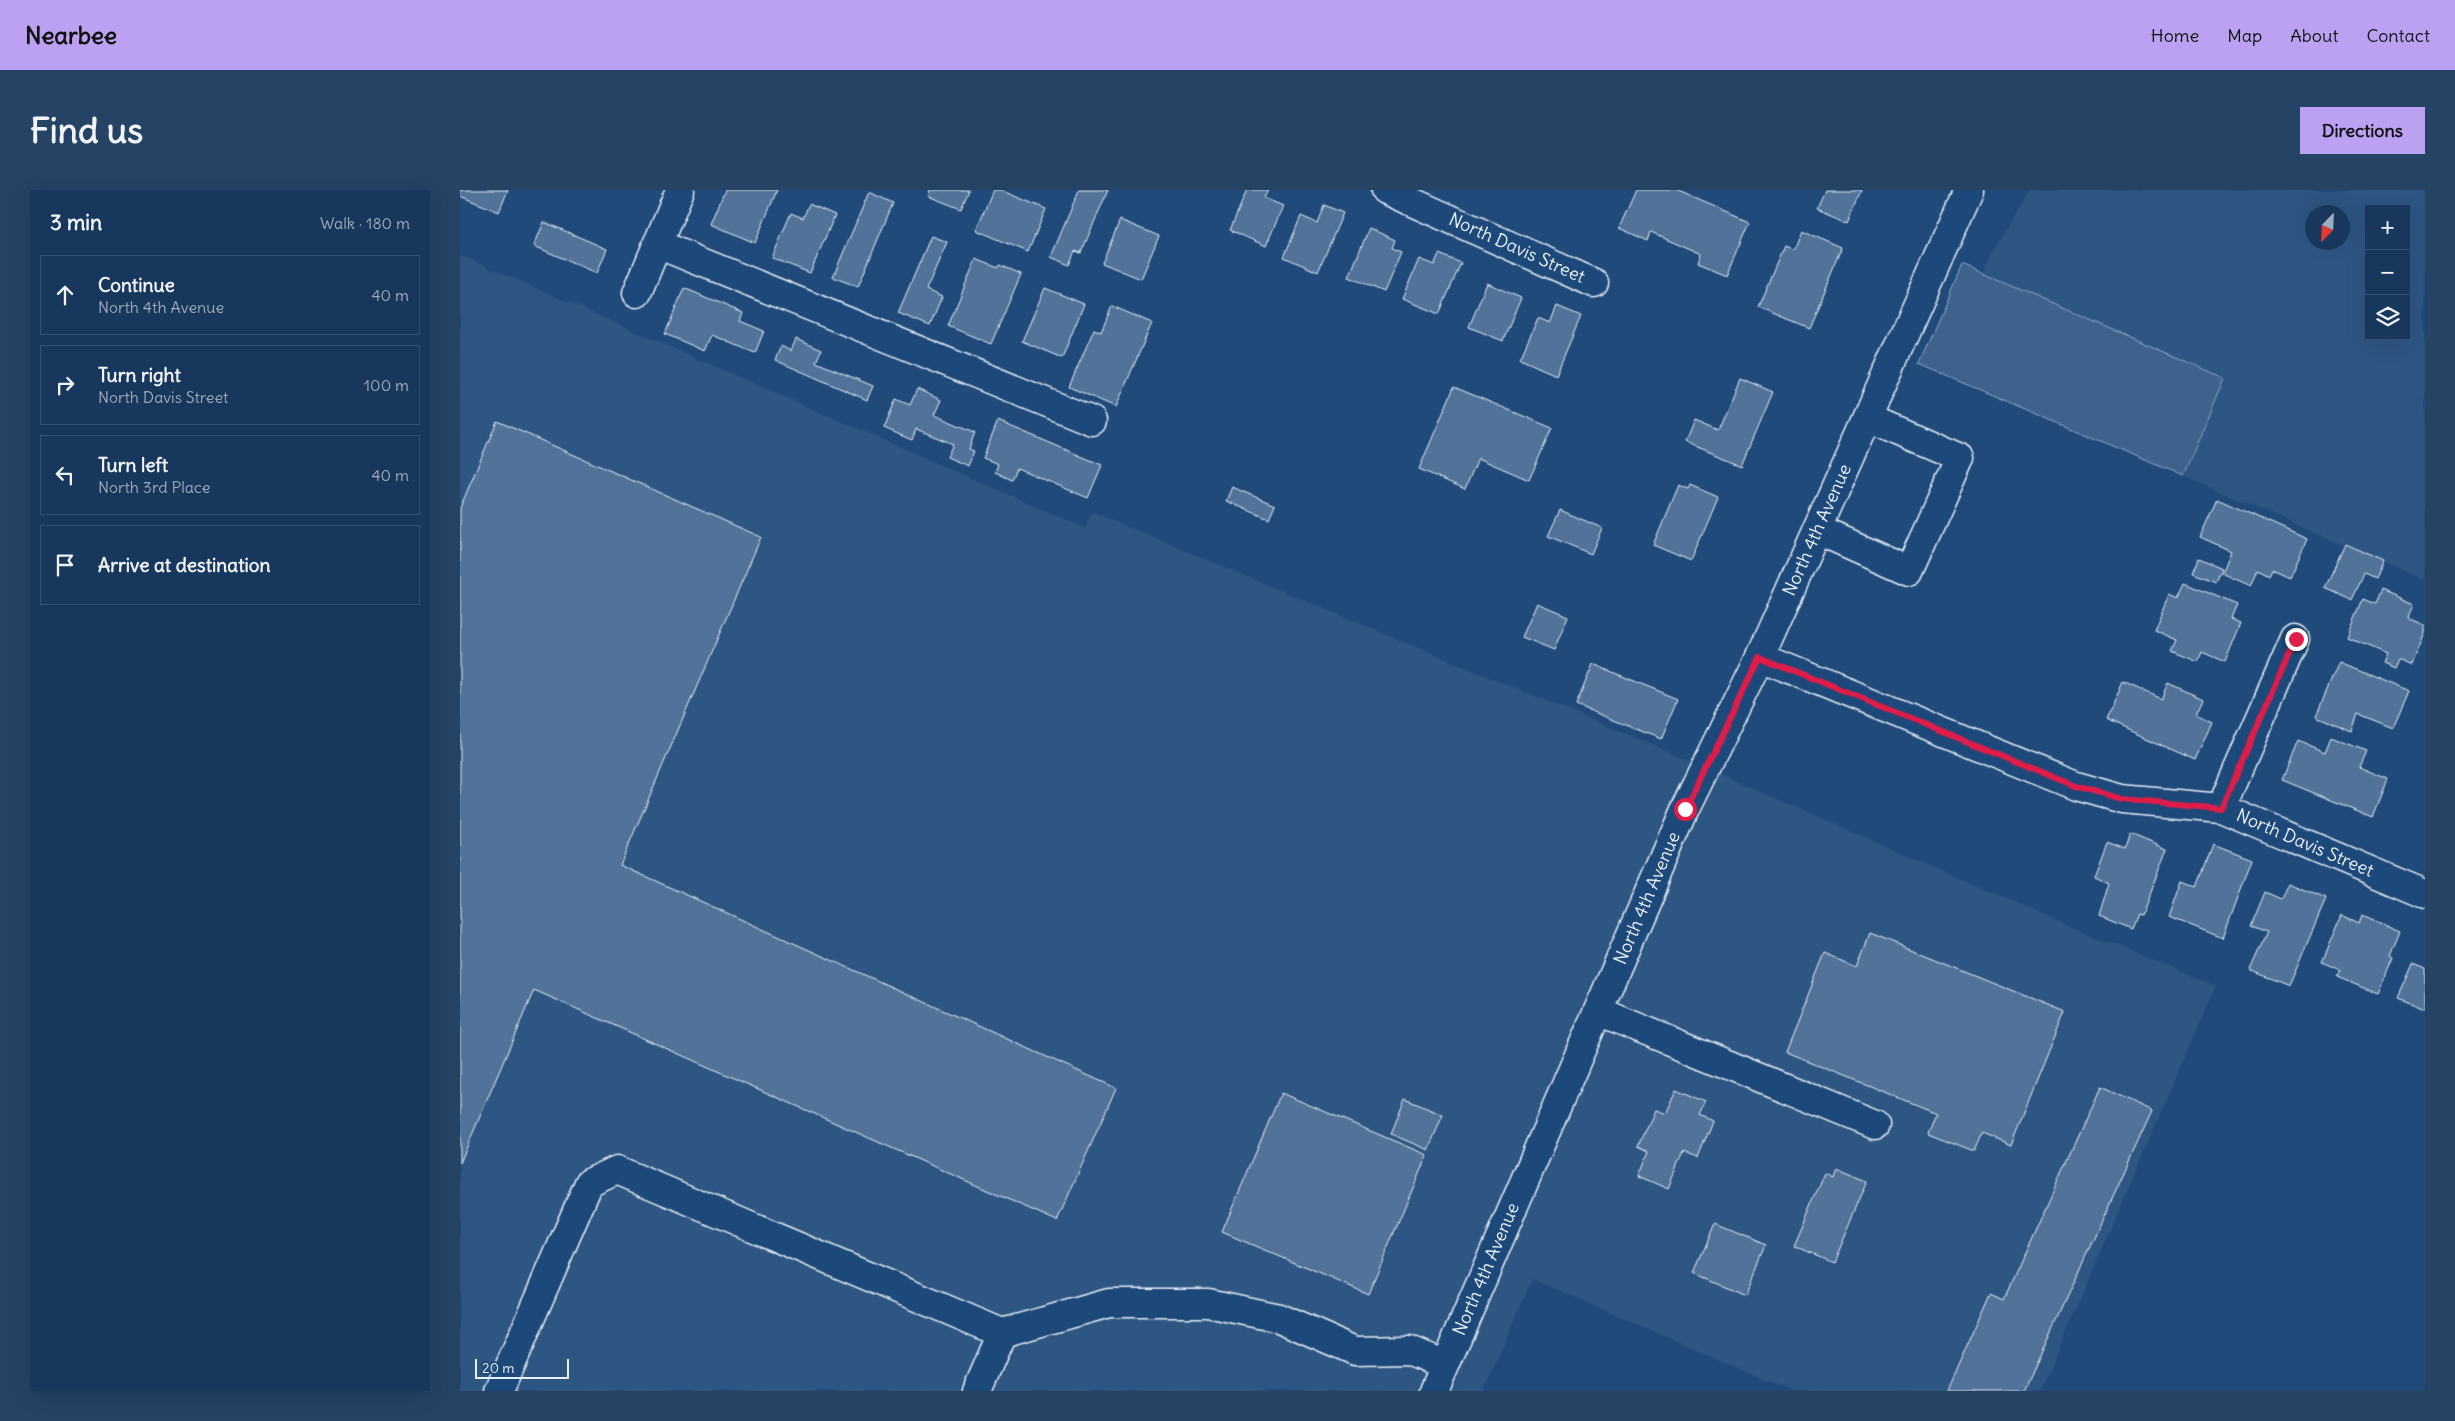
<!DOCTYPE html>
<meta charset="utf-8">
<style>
body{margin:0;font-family:Delius,sans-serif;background:#244365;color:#f1f3f6}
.controls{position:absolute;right:15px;top:15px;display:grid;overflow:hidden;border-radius:0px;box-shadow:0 5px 20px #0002}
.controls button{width:45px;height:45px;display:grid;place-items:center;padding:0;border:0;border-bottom:1px solid #365272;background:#17385c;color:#f1f3f6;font:25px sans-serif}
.compass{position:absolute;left:1845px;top:15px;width:45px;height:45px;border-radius:50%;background:#17385c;box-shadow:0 5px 20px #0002;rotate:203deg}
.scale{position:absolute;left:15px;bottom:12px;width:94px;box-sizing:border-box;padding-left:5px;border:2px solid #e8f1f8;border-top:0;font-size:14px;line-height:18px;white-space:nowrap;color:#e8f1f8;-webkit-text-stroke:4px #1f4a7a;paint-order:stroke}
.stop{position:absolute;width:15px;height:15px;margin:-11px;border:4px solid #e11d48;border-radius:50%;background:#fff}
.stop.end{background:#e11d48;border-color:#fff;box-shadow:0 1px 5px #0008}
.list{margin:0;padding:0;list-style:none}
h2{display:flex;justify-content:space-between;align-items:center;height:65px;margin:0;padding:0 20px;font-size:21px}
h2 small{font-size:16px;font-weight:400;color:#9eacbb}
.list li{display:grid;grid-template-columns:32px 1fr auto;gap:15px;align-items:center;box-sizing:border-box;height:80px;margin:0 10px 10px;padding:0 10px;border:1px solid #365272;border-radius:0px}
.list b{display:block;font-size:19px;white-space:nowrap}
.list p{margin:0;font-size:16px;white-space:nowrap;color:#9eacbb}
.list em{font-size:16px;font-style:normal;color:#9eacbb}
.icon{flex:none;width:28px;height:28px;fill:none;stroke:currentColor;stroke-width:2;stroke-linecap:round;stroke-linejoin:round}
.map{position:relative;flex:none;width:1965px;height:1201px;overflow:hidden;border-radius:0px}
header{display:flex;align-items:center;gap:30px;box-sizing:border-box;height:70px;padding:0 25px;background:#bca0f2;color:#111}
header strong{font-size:24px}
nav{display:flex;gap:28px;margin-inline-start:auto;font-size:18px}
.intro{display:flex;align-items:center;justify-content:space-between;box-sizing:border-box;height:120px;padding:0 30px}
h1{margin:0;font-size:35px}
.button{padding:12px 22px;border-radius:0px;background:#bca0f2;color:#111;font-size:18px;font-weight:700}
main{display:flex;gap:30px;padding:0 30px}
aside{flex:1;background:#17385c;border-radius:0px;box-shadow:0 5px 20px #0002}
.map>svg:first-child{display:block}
</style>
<header>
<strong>Nearbee</strong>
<nav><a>Home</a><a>Map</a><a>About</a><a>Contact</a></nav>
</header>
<div class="intro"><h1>Find us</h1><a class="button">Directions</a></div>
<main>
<aside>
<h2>3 min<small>Walk · 180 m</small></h2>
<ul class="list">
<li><svg class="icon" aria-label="ahead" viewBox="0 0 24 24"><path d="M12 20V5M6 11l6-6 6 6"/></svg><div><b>Continue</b><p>North 4th Avenue</p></div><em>40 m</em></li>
<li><svg class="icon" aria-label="right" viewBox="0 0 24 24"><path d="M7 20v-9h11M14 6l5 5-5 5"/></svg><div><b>Turn right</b><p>North Davis Street</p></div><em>100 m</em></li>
<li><svg class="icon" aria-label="left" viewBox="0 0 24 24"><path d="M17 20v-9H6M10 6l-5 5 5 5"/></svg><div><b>Turn left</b><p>North 3rd Place</p></div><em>40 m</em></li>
<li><svg class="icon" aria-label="arrive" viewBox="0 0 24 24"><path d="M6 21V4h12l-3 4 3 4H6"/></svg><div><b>Arrive at destination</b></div></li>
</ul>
</aside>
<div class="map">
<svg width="1965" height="1201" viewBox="0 0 1965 1201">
<rect width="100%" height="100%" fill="#1f4a7a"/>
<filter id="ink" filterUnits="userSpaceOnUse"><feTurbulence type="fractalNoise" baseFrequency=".02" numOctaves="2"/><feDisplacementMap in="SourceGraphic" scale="10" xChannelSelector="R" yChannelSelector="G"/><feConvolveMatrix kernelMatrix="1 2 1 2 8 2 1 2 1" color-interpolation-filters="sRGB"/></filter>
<g filter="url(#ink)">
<g fill="#2e5683" fill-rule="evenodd">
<path d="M1570,0H1965V390L1723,286L1765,188L1523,84L1534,59ZM1909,19H1946V146H1909ZM1852,22H1882V52H1852Z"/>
<path d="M0,65L625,338L632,322L1219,566L1604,734L1756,796L1580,1201H1331L1072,1089L1024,1201H0Z"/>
</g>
<path fill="#3c628c" stroke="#92aac2" d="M1502,75L1765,188L1723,286L1459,174Z"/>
<g fill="#517399" stroke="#e8f1f8">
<path d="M0,0H48L39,22L0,6Z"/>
<path d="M265,0H317L295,53L251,34Z"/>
<path d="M470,0H509L501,19L468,6Z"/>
<path d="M533,0H540L586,19L568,62L516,40Z"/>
<path d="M619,0H648L621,63L615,61L609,75L591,67Z"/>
<path d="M808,0L804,8L823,16L806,56L770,40L787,0Z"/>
<path d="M1176,0H1216L1290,32L1267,85L1238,73L1241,64L1191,42L1188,51L1159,38Z"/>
<path d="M1365,0H1402L1389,31L1357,18Z"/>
<path d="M409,2L433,13L398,97L373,87Z"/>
<path d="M349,14L375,25L350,83L312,68L331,23L343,28Z"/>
<path d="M864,15L883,23L858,82L824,67L841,26L857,33Z"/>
<path d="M660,30L699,46L681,89L642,73Z"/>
<path d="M84,32L147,59L137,83L74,56Z"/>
<path d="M909,38L935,50L932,58L941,62L924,102L889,87Z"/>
<path d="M1341,40L1383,58L1349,138L1298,117L1324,56L1333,60Z"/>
<path d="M471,46L487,52L466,100L482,107L470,136L438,123Z"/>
<path d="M979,64L1001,73L979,124L942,109L959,69L974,75Z"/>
<path d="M516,69L538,78L540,75L561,84L531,154L488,136Z"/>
<path d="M1027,93L1061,108L1043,151L1009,137Z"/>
<path d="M224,98L283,123L280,131L304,141L295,163L252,145L245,161L205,144Z"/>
<path d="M585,98L624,114L602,168L562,151Z"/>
<path d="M652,116L692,133L656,217L609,197L634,139L641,142Z"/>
<path d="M1097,116L1121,126L1096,185L1060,169L1078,128L1090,133Z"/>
<path d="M336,149L361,160L356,172L413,196L407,210L315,170L321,156L331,161Z"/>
<path d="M1280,188L1313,202L1282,275L1225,252L1234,230L1258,240Z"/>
<path d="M994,197L1092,238L1069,290L1018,268L1005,299L959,279Z"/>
<path d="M457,199L481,210L474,225L515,242L509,259L514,261L508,276L487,267L493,254L456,239L452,250L424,238L436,209L450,215Z"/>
<path d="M37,231L301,347L160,675L656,898L597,1031L74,800L0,973V318Z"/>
<path d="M538,231L642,275L628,308L557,278L552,290L535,282L538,274L523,268Z"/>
<path d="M1218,295L1228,299L1230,295L1258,307L1231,371L1193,355Z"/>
<path d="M772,297L815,315L809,329L766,311Z"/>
<path d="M1757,309L1847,349L1830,387L1812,379L1809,385L1798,379L1791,396L1762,383L1771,361L1740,347Z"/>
<path d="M1100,320L1142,338L1131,364L1088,346Z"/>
<path d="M1885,354L1923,371L1915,389L1904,384L1892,410L1865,398Z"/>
<path d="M1739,368L1762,378L1756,392L1733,383Z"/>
<path d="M1725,393L1777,415L1771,429L1781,433L1765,472L1742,462L1738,472L1712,461L1717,450L1694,440L1709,404L1718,408Z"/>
<path d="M1921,400L1954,414L1948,428L1965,435V443L1952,475L1938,469L1934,478L1922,473L1926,464L1887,447L1903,409L1915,414Z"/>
<path d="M1077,413L1108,426L1094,460L1062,447Z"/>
<path d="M1879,472L1949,501L1933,538L1898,524L1892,541L1856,526Z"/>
<path d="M1133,474L1218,509L1201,549L1116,515Z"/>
<path d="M1663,492L1701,509L1708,493L1743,509L1736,524L1752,532L1735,570L1646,530Z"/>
<path d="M1871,547L1906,561L1899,577L1928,589L1913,627L1822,590L1838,551L1865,562Z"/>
<path d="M1670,644L1707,659L1681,725L1677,724L1671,739L1639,726L1649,693L1634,686L1647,652L1665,659Z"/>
<path d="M1753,654L1792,669L1763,748L1709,727L1722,691L1737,697Z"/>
<path d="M1828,693L1866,709L1829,796L1790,780L1807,742L1791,736L1805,702L1821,709Z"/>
<path d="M1882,725L1899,733L1902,725L1940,741L1930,766L1933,768L1918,804L1877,787L1880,780L1862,772Z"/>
<path d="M1410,743L1605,822L1551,955L1522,943L1514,961L1468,943L1476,923L1325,862L1365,763L1397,776Z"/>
<path d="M1953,774L1965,779V819L1938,808Z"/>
<path d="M1640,897L1692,921L1564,1201H1487L1531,1103L1544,1109Z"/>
<path d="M1216,899L1246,912L1240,925L1253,931L1238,968L1224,963L1209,999L1179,986L1189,961L1178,956L1194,919L1205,923Z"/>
<path d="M821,903L967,965L908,1104L762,1042Z"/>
<path d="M945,909L983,925L968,960L931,944Z"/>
<path d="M1376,978L1407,991L1372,1072L1334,1056L1365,983L1373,987Z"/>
<path d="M1255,1034L1306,1055L1285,1105L1234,1083Z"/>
</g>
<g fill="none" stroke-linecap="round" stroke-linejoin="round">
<g stroke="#e8f1f8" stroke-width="31">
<g id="minor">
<path d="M925,0L1134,93"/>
<path d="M197,54L632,231"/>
<path d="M177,103L220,0"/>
<path d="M1357,340L1449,381L1500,268L1407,228"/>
<path d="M1300,467L1616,596L1662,609L1761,618L1965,704"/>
<path d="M1761,618L1835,449"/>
<path d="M1138,821L1415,935"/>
<path d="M542,1143L649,1113H748L819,1128L895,1161L949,1160L985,1175"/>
<path d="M39,1201L129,993L157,980L542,1143L517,1201"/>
<path d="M974,1201L1225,619L1300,467L1509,0"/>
</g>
</g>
<use href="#minor" stroke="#1f4a7a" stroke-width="28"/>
</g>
</g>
<g fill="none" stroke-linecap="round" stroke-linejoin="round" filter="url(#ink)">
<path stroke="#e11d48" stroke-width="6" d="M1225,619L1300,467L1616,596L1662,609L1761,618L1836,449"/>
</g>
<g text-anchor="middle" stroke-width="4" stroke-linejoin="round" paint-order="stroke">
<g font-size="18" fill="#e8f1f8" stroke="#1f4a7a">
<text transform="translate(1057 58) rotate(24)" y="6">North Davis Street</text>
<text transform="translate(1357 340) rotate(-66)" y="6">North 4th Avenue</text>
<text transform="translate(1845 653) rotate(23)" y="6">North Davis Street</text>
<text transform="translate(1187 708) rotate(-67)" y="6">North 4th Avenue</text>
<text transform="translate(1026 1079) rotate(-67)" y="6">North 4th Avenue</text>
</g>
</g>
</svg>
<div class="controls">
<button>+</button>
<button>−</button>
<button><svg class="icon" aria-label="layers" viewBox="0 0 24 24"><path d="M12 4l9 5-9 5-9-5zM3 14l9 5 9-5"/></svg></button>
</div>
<svg class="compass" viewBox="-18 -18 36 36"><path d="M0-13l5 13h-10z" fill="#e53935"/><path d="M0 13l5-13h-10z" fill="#9eacbb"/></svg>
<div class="scale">20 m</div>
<div class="stop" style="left:1225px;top:619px"></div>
<div class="stop end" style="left:1836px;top:449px"></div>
</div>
</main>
